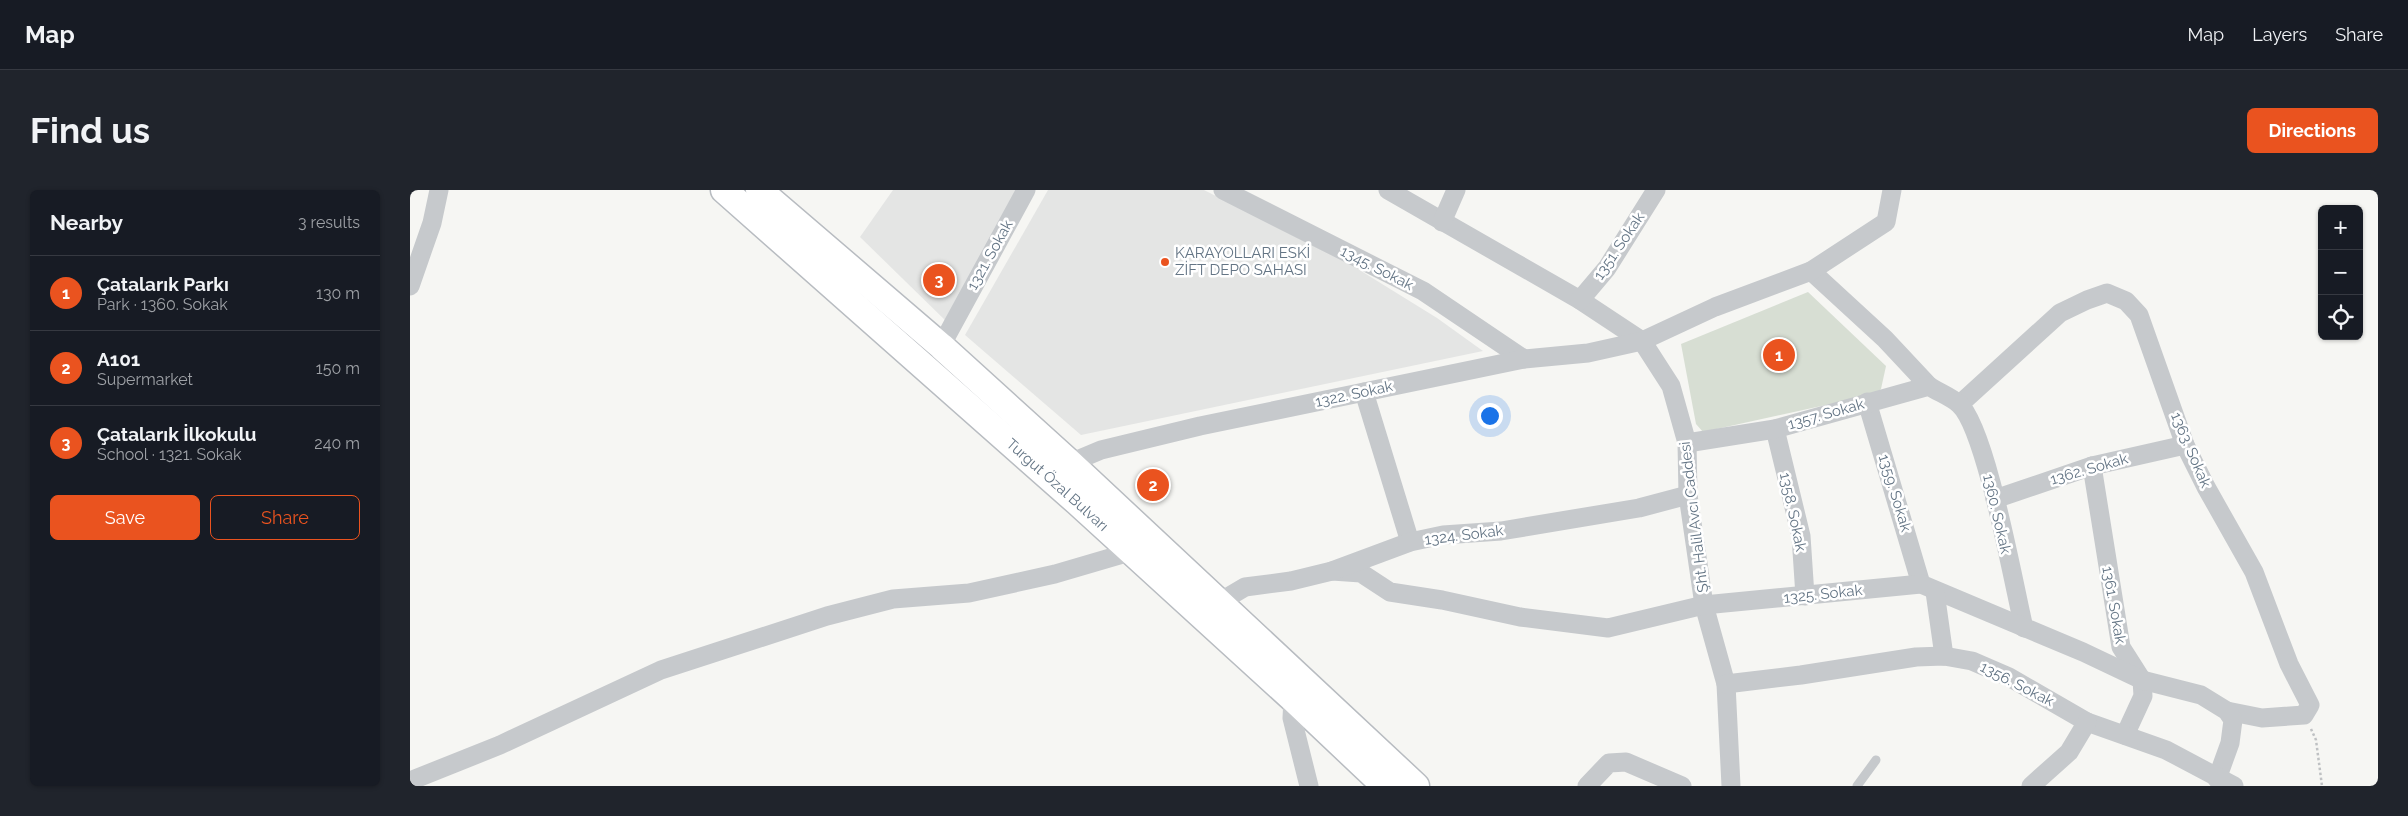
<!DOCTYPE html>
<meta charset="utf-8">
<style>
body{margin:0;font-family:Raleway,sans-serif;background:#20242c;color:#f1f3f6}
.controls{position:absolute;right:15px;top:15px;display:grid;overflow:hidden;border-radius:8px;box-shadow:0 1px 4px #0004}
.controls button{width:45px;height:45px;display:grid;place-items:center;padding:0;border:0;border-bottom:1px solid #363941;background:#171b24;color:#f1f3f6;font:25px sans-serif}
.you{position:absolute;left:1079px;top:225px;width:18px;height:18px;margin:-12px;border:4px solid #fff;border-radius:50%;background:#1a73e8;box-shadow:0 0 0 8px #1a73e833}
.badge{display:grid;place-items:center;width:32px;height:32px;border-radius:50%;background:#ea531f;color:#fff;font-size:16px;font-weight:700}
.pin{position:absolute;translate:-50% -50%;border:2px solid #fff;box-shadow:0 1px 5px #0006}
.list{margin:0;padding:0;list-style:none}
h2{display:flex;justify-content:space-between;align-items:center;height:65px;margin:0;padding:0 20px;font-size:21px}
h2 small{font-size:16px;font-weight:400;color:#9ea1a6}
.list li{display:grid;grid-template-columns:32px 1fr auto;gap:15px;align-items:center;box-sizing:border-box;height:75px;padding:0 20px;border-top:1px solid #363941}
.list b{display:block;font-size:19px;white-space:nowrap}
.list p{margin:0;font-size:16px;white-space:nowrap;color:#9ea1a6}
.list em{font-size:16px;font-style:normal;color:#9ea1a6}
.actions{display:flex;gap:10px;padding:15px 20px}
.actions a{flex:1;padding:11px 0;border:1px solid #ea531f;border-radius:8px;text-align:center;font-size:18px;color:#ea531f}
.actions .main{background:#ea531f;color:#fff}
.icon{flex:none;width:28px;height:28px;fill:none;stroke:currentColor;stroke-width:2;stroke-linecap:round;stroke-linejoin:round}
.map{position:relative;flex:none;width:1968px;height:596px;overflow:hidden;border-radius:8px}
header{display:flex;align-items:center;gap:30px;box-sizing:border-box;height:70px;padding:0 25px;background:#171b24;border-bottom:1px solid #363941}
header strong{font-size:24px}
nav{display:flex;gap:28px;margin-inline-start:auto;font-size:18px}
.intro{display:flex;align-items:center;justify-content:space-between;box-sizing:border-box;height:120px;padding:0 30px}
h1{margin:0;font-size:35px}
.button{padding:12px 22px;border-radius:8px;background:#ea531f;color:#fff;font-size:18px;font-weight:700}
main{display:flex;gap:30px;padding:0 30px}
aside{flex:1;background:#171b24;border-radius:8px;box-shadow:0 1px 4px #0004}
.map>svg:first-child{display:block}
</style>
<header>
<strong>Map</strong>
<nav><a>Map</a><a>Layers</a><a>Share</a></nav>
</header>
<div class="intro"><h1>Find us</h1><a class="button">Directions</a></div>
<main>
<aside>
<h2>Nearby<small>3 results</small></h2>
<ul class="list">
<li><span class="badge">1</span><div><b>Çatalarık Parkı</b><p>Park · 1360. Sokak</p></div><em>130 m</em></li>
<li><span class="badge">2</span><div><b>A101</b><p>Supermarket</p></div><em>150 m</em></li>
<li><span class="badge">3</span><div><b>Çatalarık İlkokulu</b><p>School · 1321. Sokak</p></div><em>240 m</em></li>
</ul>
<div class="actions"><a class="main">Save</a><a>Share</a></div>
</aside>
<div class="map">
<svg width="1968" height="596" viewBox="0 0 1968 596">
<rect width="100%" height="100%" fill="#f6f6f3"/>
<g fill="#e4e5e4">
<path d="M483,0H617L538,133L450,47Z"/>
<path d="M638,0H794L943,76L1027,128L1073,161L671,245L555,145Z"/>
</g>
<path fill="#d7ded3" d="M1398,102L1476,176L1471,199L1466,204L1293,242L1286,234L1271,154Z"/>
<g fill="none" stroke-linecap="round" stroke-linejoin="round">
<g stroke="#b8bcc1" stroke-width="29">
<g id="secondary">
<path id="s1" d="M314,0L667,312L883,509L975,596"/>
<path d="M349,0L531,156L660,273L1006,596"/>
</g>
</g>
<path stroke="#bfc1c3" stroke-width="2.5" stroke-dasharray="2.5 2.5" stroke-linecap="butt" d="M1901,539L1906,550L1912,596"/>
<path stroke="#c6c9cc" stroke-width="9" d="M1447,596L1466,570"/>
<g stroke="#c6c9cc" stroke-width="19">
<path d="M813,0L1013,101L1114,169"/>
<path d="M978,0L1170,110L1232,151L1261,196L1277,253L1278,305L1294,415L1316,494L1321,596"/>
<path d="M1032,32L1046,0"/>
<path d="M1401,81L1475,149L1519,196"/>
<path d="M0,96L22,33L29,0"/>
<path d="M1170,110L1197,78L1246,0"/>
<path d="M531,156L616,0"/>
<path d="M954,202L1000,352"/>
<path d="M1457,212L1511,394"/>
<path d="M1550,214L1650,123L1677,110L1697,103L1716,111L1729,125L1775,255L1796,297L1844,382L1879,474L1900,515L1894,525L1852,528L1817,521"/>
<path d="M1365,239L1391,346L1395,406"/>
<path d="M1277,253L1365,239L1519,196C1528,202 1541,207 1549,214C1576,238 1604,396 1614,438"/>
<path d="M660,273L691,260L790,236L1114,169L1178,163L1232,151L1305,117L1401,81L1476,32L1482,0"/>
<path d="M1682,276L1711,457L1732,490L1733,506L1715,545"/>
<path d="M1585,309L1682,276L1775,255"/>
<path d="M922,381L951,383L980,402L1032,410L1110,427L1198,438L1294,415L1511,394L1673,462L1732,490L1791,505L1817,521L1823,530L1820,553L1807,589"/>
<path d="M1525,402L1534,466"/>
<path d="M808,413L835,397L881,391L922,381L1000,352L1033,345L1091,341L1229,318L1278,305"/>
<path d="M1316,494L1391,485L1506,467L1534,466L1562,471L1599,487L1677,532L1756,560L1824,596"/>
<path d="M883,509L882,528L899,596"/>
<path d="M0,591L90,555L251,480L417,426L483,409L559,403L645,384L720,362"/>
<path d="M1177,596L1199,573L1216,572L1272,596"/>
<path d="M1621,596L1659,562L1677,532"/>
</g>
<use href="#secondary" stroke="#fff" stroke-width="26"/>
</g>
<circle fill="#ea531f" stroke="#fff" stroke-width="2" cx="755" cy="72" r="5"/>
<g text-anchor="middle" stroke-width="5" stroke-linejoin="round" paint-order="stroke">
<g font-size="15" fill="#647585" stroke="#fff">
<text transform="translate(1209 56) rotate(-56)" y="5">1351. Sokak</text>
<text transform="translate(580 65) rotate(-61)" y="5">1321. Sokak</text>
<text transform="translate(967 78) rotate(27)" y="5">1345. Sokak</text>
<text transform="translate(944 204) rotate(-12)" y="5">1322. Sokak</text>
<text transform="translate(1416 224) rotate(-16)" y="5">1357. Sokak</text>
<text transform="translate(1781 260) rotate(67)" y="5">1363. Sokak</text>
<text transform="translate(1679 279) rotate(-16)" y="5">1362. Sokak</text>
<text dy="5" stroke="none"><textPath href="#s1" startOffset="445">Turgut Özal Bulvarı</textPath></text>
<text transform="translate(1485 303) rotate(73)" y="5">1359. Sokak</text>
<text transform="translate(1383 322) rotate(78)" y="5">1358. Sokak</text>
<text transform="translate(1587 324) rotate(77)" y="5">1360. Sokak</text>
<text transform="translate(1284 327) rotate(-97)" y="5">Şht. Halil Avcı Caddesi</text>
<text transform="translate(1054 345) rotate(-7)" y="5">1324. Sokak</text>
<text transform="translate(1413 404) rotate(-6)" y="5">1325. Sokak</text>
<text transform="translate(1704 415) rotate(80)" y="5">1361. Sokak</text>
<text transform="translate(1607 494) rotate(27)" y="5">1356. Sokak</text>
</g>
<g font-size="15" fill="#647585" stroke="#fff" text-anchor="start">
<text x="765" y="68">KARAYOLLARI ESKİ<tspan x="765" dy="17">ZİFT DEPO SAHASI</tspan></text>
</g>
</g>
</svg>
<div class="controls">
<button>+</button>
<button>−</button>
<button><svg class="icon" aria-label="locate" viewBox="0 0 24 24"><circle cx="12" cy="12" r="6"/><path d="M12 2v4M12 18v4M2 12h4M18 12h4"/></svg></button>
</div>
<div class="you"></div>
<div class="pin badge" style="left:1369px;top:165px">1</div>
<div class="pin badge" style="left:743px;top:295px">2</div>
<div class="pin badge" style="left:529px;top:90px">3</div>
</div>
</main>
